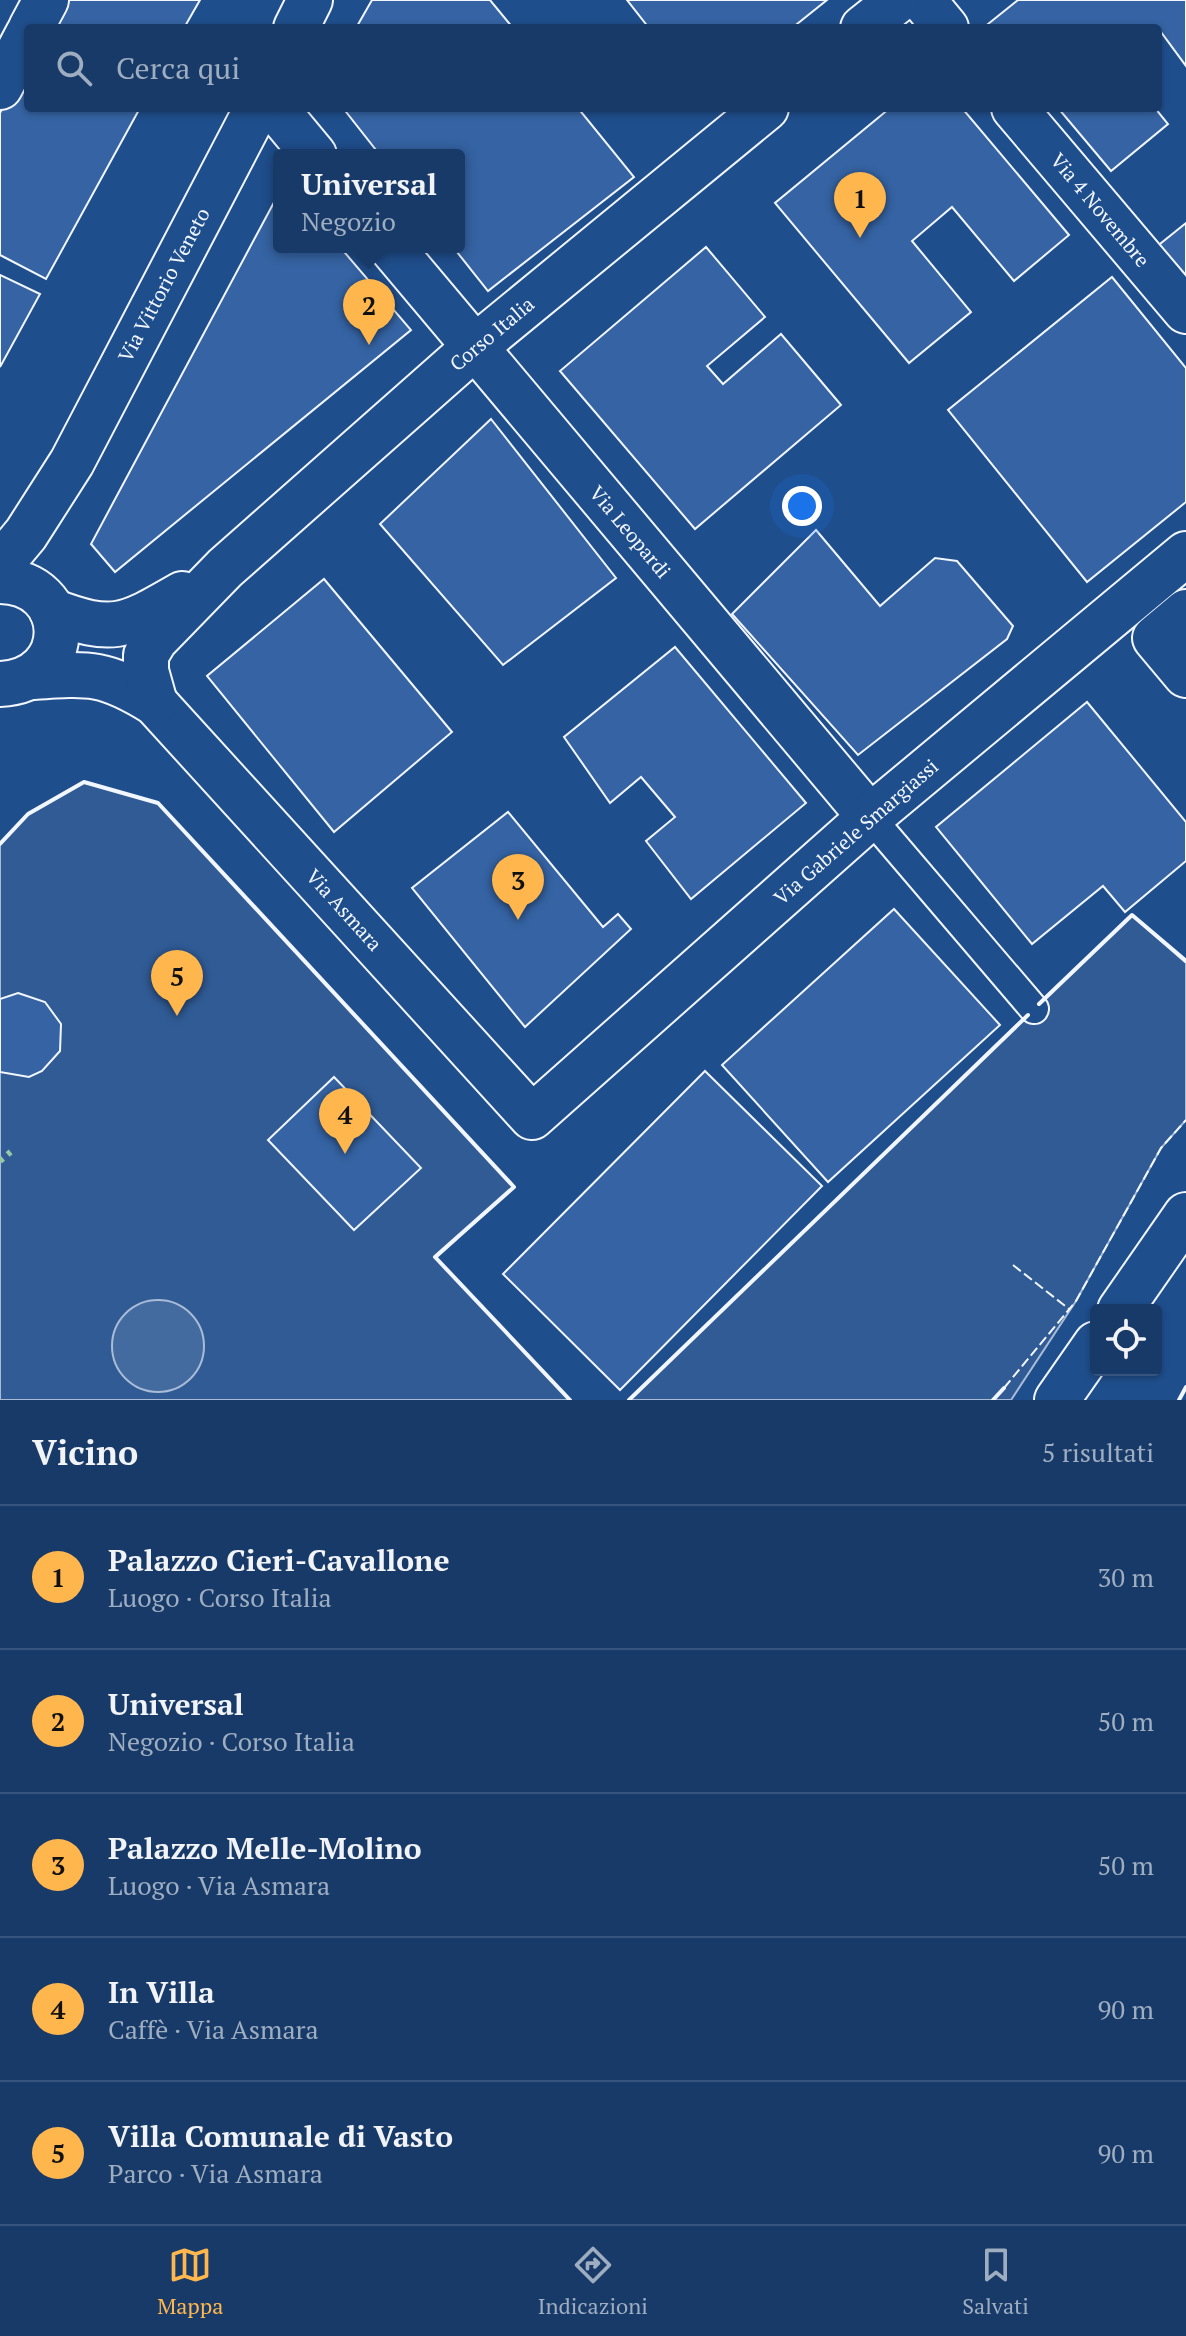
<!DOCTYPE html>
<html lang="it">
<meta charset="utf-8">
<style>
body{margin:0;font-family:"PT Serif",serif;background:#244571;color:#f1f3f6}
.controls{position:absolute;right:24px;bottom:24px;display:grid;overflow:hidden;border-radius:8px;box-shadow:0 2px 6px #0004}
.controls button{width:72px;height:72px;display:grid;place-items:center;padding:0;border:0;border-bottom:2px solid #36547d;background:#173a69;color:#f1f3f6;font:40px sans-serif}
.you{position:absolute;left:802px;top:506px;width:28px;height:28px;margin:-20px;border:6px solid #fff;border-radius:50%;background:#1a73e8;box-shadow:0 0 0 12px #1a73e833}
.badge{display:grid;place-items:center;width:52px;height:52px;border-radius:50%;background:#ffb74d;color:#111;font-size:26px;font-weight:700}
.pin{position:absolute;translate:-50% -66px;filter:drop-shadow(0 2px 4px #0008)}
.pin::after{content:'';position:absolute;top:42px;width:28px;height:24px;background:inherit;clip-path:polygon(0 0,100% 0,50% 100%)}
.popup{position:absolute;left:273px;top:149px;width:192px;height:104px;box-sizing:border-box;display:grid;place-content:center;border-radius:8px;background:#173a69;filter:drop-shadow(0 2px 6px #0005);font-size:26px;white-space:nowrap;color:#9eadc0}
.popup b{font-size:30px;color:#f1f3f6}
.popup::after{content:'';position:absolute;left:50%;top:100%;margin-left:-16px;border:16px solid transparent;border-top-color:#173a69}
.list{margin:0;padding:0;list-style:none}
h2{display:flex;justify-content:space-between;align-items:center;height:104px;margin:0;padding:0 32px;font-size:34px}
h2 small{font-size:26px;font-weight:400;color:#9eadc0}
.list li{display:grid;grid-template-columns:52px 1fr auto;gap:24px;align-items:center;box-sizing:border-box;height:144px;padding:0 32px;border-top:2px solid #36547d}
.list b{display:block;font-size:30px;white-space:nowrap}
.list p{margin:0;font-size:26px;white-space:nowrap;color:#9eadc0}
.list em{font-size:26px;font-style:normal;color:#9eadc0}
.icon{flex:none;width:44px;height:44px;fill:none;stroke:currentColor;stroke-width:2;stroke-linecap:round;stroke-linejoin:round}
.map{position:relative;flex:none;width:1186px;height:1400px;overflow:hidden}
.search{position:absolute;background:#173a69;box-shadow:0 2px 6px #0004;left:24px;right:24px;top:24px;height:88px;display:flex;align-items:center;gap:20px;box-sizing:border-box;padding:0 28px;border-radius:8px;color:#9eadc0;font-size:30px}
.sheet{height:824px;background:#173a69}
nav{display:flex;justify-content:space-around;align-items:center;box-sizing:border-box;height:112px;border-top:2px solid #36547d;background:#173a69;font-size:22px;color:#9eadc0}
nav a{display:grid;justify-items:center;gap:4px}
nav .on{color:#ffb74d}
.map>svg:first-child{display:block}
</style>
<div class="map">
<svg width="1186" height="1400" viewBox="0 0 1186 1400">
<rect width="100%" height="100%" fill="#1f4e8c"/>
<g fill="#305b95" stroke="#a8bbd7" stroke-width="2">
<path d="M84,782L158,803L514,1187L436,1258L570,1400H0V844L28,814Z"/>
<path d="M1132,915L1186,963V1120L1161,1148L1076,1301L1011,1400H629Z"/>
</g>
<circle fill="#446ba0" stroke="#a8bbd7" stroke-width="2" cx="158" cy="1346" r="46"/>
<g fill="#3563a3" stroke="#f2f6ff" stroke-width="2">
<path d="M60,0H200L184,28H45Z"/>
<path d="M372,0H490L513,28H356Z"/>
<path d="M627,0H827L792,28H649Z"/>
<path d="M1018,0H1186V66L1158,28H992L988,24Z"/>
<path d="M28,60V108H140L46,279L0,255V113Z"/>
<path d="M343,108H578L634,177L488,291L453,247H459V155H380Z"/>
<path d="M890,108H962L1069,235L1014,281L952,207L912,241L971,312L909,363L775,203Z"/>
<path d="M1058,108H1155L1168,124L1111,171Z"/>
<path d="M279,193V247H340L411,330L115,572L91,544Z"/>
<path d="M1186,223V287L1155,248Z"/>
<path d="M706,247L765,317L707,366L723,384L781,334L841,405L695,529L560,371Z"/>
<path d="M0,275L40,294L0,367Z"/>
<path d="M1112,277L1186,368V502L1087,582L948,410Z"/>
<path d="M491,419L616,578L503,665L380,524Z"/>
<path d="M816,530L880,606L935,558L957,561L1013,626L1007,639L858,755L732,614Z"/>
<path d="M324,579L452,732L334,832L207,676Z"/>
<path d="M675,647L806,803L691,899L646,841L675,817L641,777L610,803L564,737Z"/>
<path d="M1087,702L1186,822V861L1125,912L1103,886L1032,944L936,827Z"/>
<path d="M508,812L603,927L618,914L631,929L525,1027L412,888Z"/>
<path d="M894,909L1000,1025L828,1182L722,1065Z"/>
<path d="M18,993L45,1002L61,1024L60,1051L42,1071L29,1077L0,1072V999Z"/>
<path d="M705,1071L822,1186L620,1390L503,1274Z"/>
<path d="M334,1077L421,1168L354,1230L268,1140Z"/>
</g>
<g fill="none" stroke-linecap="round" stroke-linejoin="round">
<g stroke="#f2f6ff" stroke-width="32">
<path id="service" d="M870,817L1034,1009"/>
</g>
<g stroke="#f2f6ff" stroke-width="48">
<g id="minor">
<path d="M923,0L946,28"/>
<path d="M31,28L46,0"/>
<path d="M863,28L898,0"/>
<path d="M0,87L28,34"/>
<path d="M275,108L314,155"/>
<path d="M1014,108L1186,311"/>
<path d="M391,247L870,817"/>
<path d="M52,611C115,635 126,626 182,594"/>
<path d="M1186,612L1155,638L1186,675"/>
<path d="M33,677C91,673 105,672 155,703L532,1117L870,817L1186,554"/>
<path d="M155,703L146,671V655L155,640L225,568L475,347L766,108"/>
<path d="M1120,1310L1186,1215"/>
<path d="M1057,1400L1096,1344"/>
</g>
</g>
<g stroke="#f2f6ff" stroke-width="48">
<g id="tertiary">
<path d="M296,28L310,0"/>
<path d="M0,565L26,534L72,462L257,108"/>
<path d="M0,581C75,582 76,681 0,684"/>
</g>
</g>
<use href="#service" stroke="#1f4e8c" stroke-width="28"/>
<use href="#minor" stroke="#1f4e8c" stroke-width="44"/>
<use href="#tertiary" stroke="#1f4e8c" stroke-width="44"/>
<path stroke="#97c8a6" stroke-width="6" stroke-dasharray="4 6" stroke-linecap="butt" d="M0,1161L14,1149"/>
<g stroke="#f2f6ff" stroke-width="2" stroke-dasharray="10 4" stroke-linecap="butt">
<path d="M1013,1265L1069,1309"/>
<path d="M1004,1388L1076,1301L1161,1148L1186,1120"/>
</g>
<g stroke="#f2f6ff" stroke-width="4">
<path d="M0,844L28,814L84,782L158,803L514,1187L435,1257L570,1400"/>
<path d="M1039,1004L1132,915L1186,961"/>
<path d="M629,1400L1028,1015"/>
<path d="M993,1400L1004,1388"/>
<path d="M1179,1400L1186,1387"/>
</g>
</g>
<g text-anchor="middle" stroke-width="6" stroke-linejoin="round" paint-order="stroke">
<g font-size="20" fill="#f2f6ff" stroke="#1f4e8c">
<text transform="translate(1100 210) rotate(50)" y="7">Via 4 Novembre</text>
<text transform="translate(164 285) rotate(-62)" y="7">Via Vittorio Veneto</text>
<text transform="translate(492 334) rotate(-40)" y="7">Corso Italia</text>
<text transform="translate(630 532) rotate(50)" y="7">Via Leopardi</text>
<text transform="translate(856 832) rotate(-41)" y="7">Via Gabriele Smargiassi</text>
<text transform="translate(344 910) rotate(48)" y="7">Via Asmara</text>
</g>
</g>
</svg>
<div class="controls">
<button><svg class="icon" aria-label="locate" viewBox="0 0 24 24"><circle cx="12" cy="12" r="6"/><path d="M12 2v4M12 18v4M2 12h4M18 12h4"/></svg></button>
</div>
<div class="you"></div>
<div class="pin badge" style="left:860px;top:238px">1</div>
<div class="pin badge" style="left:369px;top:345px">2</div>
<div class="popup"><b>Universal</b>Negozio</div>
<div class="pin badge" style="left:518px;top:920px">3</div>
<div class="pin badge" style="left:345px;top:1154px">4</div>
<div class="pin badge" style="left:177px;top:1016px">5</div>
<div class="search"><svg class="icon" aria-label="search" viewBox="0 0 24 24"><circle cx="10" cy="10" r="6"/><path d="M15 15l6 6"/></svg>Cerca qui</div>
</div>
<section class="sheet">
<h2>Vicino<small>5 risultati</small></h2>
<ul class="list">
<li><span class="badge">1</span><div><b>Palazzo Cieri-Cavallone</b><p>Luogo · Corso Italia</p></div><em>30 m</em></li>
<li><span class="badge">2</span><div><b>Universal</b><p>Negozio · Corso Italia</p></div><em>50 m</em></li>
<li><span class="badge">3</span><div><b>Palazzo Melle-Molino</b><p>Luogo · Via Asmara</p></div><em>50 m</em></li>
<li><span class="badge">4</span><div><b>In Villa</b><p>Caffè · Via Asmara</p></div><em>90 m</em></li>
<li><span class="badge">5</span><div><b>Villa Comunale di Vasto</b><p>Parco · Via Asmara</p></div><em>90 m</em></li>
</ul>
</section>
<nav>
<a class="on"><svg class="icon" aria-label="map" viewBox="0 0 24 24"><path d="M3 6l6-2 6 2 6-2v14l-6 2-6-2-6 2zM9 4v14M15 6v14"/></svg>Mappa</a>
<a><svg class="icon" aria-label="directions" viewBox="0 0 24 24"><path d="M12 3l9 9-9 9-9-9zM9 14v-3h6M13 9l2 2-2 2"/></svg>Indicazioni</a>
<a><svg class="icon" aria-label="saved" viewBox="0 0 24 24"><path d="M7 4h10v16l-5-4-5 4z"/></svg>Salvati</a>
</nav>
